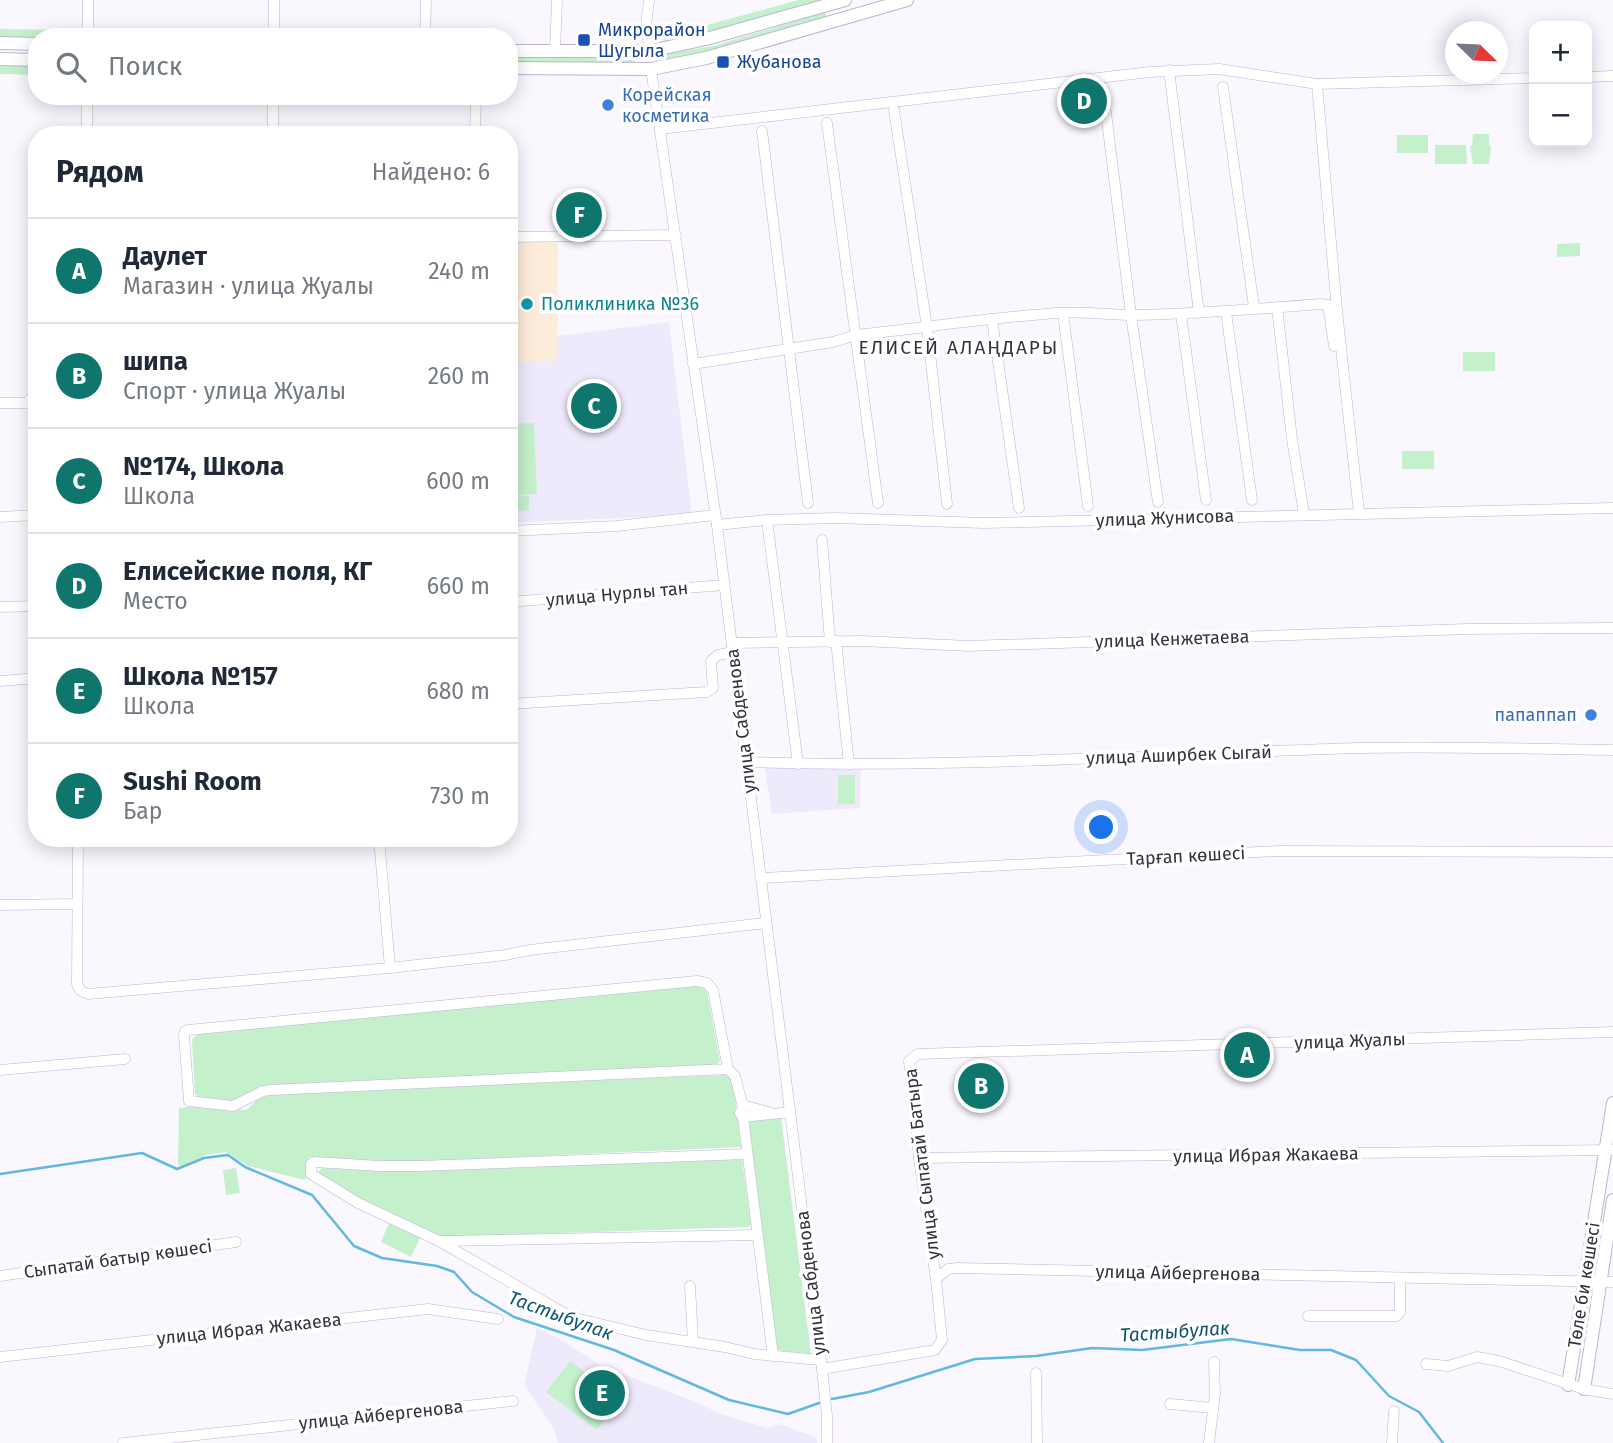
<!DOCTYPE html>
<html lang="ru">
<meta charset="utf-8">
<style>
body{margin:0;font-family:"Fira Sans",sans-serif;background:#f6f6f7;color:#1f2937}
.controls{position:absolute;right:21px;top:21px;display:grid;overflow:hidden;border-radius:14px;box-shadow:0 4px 18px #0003}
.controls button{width:63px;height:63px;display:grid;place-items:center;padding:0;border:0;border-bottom:2px solid #e0e1e3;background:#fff;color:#1f2937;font:35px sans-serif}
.compass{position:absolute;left:1445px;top:21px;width:63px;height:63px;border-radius:50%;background:#fff;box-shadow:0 4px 18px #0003;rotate:113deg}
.you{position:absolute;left:1102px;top:828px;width:24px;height:24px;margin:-18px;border:5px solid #fff;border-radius:50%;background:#1a73e8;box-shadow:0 0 0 10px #1a73e833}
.badge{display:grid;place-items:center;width:46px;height:46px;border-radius:50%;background:#0f766e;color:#fff;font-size:23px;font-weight:700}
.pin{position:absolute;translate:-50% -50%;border:4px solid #fff;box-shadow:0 2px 7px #0006}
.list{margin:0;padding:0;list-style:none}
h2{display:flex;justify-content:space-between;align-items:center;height:91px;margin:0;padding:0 28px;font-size:30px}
h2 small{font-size:23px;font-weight:400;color:#747a83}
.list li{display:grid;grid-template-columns:46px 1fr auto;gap:21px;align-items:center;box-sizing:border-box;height:105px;padding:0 28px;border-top:2px solid #e0e1e3}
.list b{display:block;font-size:26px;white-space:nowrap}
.list p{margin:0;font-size:23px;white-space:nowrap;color:#747a83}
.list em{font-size:23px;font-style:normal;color:#747a83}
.icon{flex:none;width:38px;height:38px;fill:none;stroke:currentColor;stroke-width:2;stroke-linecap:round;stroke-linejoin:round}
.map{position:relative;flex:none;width:1613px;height:1443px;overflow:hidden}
.search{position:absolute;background:#fff;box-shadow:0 4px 18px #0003;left:28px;top:28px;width:490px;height:77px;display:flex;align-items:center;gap:18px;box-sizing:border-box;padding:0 24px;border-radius:28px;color:#747a83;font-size:26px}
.panel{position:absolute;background:#fff;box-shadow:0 4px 18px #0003;left:28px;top:126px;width:490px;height:721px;border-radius:28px}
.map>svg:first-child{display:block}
</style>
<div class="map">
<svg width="1613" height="1443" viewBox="0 0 1613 1443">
<rect width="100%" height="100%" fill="#faf7ff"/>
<g fill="#efeafb">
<path d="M669,322L692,515L509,523V362L556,360L557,336Z"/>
<path d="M765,768H861L860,808L772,814Z"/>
<path d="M537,1328L558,1338L602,1366L696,1402L721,1414L767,1428L780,1424L817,1438V1443H558L554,1429L524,1385Z"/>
</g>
<path fill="#fdecda" d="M509,242H558L557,360L509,362Z"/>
<g fill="#c4f1cc">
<path d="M799,0H826L698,36L664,43L663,37Z"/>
<path d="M825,12L827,17L713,53L666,61L665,54L713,46Z"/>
<path d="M0,29L63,30V37H37V40L0,38Z"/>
<path d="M509,55L634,56L635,64H509Z"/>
<path d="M0,65H37V75L0,74Z"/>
<path d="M1473,134H1489V145L1491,146L1489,164H1473L1470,146H1472Z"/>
<rect x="1397" y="135" width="31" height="18"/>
<path d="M1435,145H1466L1467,164H1435Z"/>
<path d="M1580,243V256L1557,257V244Z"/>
<rect x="1463" y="352" width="32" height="19"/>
<path d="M534,423L537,494L509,495V424Z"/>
<rect x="1402" y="451" width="32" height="18"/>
<path d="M529,496V510L509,511V497Z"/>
<rect x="838" y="775" width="17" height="29"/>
<path d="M696,986L702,987L707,992L720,1061L717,1065L268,1085C255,1088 249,1096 238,1100C228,1104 202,1101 195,1094L192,1039L198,1034Z"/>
<path d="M725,1075L733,1079L741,1147L404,1162L309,1157L305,1180L248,1166L226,1152L206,1155L182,1166L178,1165L179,1108L197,1106L246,1110L262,1096L307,1092Z"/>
<path d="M781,1117L811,1355L777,1350L748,1122Z"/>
<path d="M740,1158L742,1161L751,1224L749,1227L440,1237L360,1199L320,1175L318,1172L322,1168L398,1171Z"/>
<path d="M236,1168L240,1193L226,1195L223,1170Z"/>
<path d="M389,1223L420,1238L411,1257L381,1242Z"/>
<path d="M570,1361L620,1398L597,1430L546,1392Z"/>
</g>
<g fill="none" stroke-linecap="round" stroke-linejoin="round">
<g stroke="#61b8e2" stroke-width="2.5">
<path d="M0,1174L142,1153L177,1169L204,1158L228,1155L245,1167L312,1195L354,1246L382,1258L437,1266L454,1272L472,1292L514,1317L614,1350L729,1400L788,1414L819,1403"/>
<path d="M832,1399L869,1392L975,1359L1036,1356L1092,1348L1142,1350L1231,1339L1300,1350H1331L1356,1360L1389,1396L1419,1412L1443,1443"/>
</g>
<g stroke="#beb3d5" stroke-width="11">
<g id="minor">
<path d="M649,0L646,25L650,51"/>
<path d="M88,37V0"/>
<path d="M274,37V0"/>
<path d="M425,37L426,0"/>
<path d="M555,51L557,0"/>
<path d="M651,69L717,525L822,1369L827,1416V1443"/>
<path d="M1169,70L1199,313"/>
<path d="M1587,77L1613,76"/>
<path d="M1317,84L1534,78"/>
<path d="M1223,87L1254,307"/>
<path d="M894,110L927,327L947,504"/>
<path d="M1106,112L1131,315L1158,502"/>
<path d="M827,123L878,503"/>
<path d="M660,129L1150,72L1219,69L1317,84L1337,311L1359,513"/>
<path d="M762,131L808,503"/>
<path d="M87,135V96"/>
<path d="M273,135V96"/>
<path d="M475,135L476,96"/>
<path d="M509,237L676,235"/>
<path d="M1277,307L1292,439L1304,514"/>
<path d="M1226,312L1252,500"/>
<path d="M1063,313L1088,506"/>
<path d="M1181,314L1206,500"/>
<path d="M992,319L1019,508"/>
<path d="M693,364L833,342L856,335C924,328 991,317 1059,313C1084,311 1109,315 1134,315C1196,314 1258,309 1321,304L1328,305L1334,346"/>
<path d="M0,403H26L37,393"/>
<path d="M0,517L37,515"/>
<path d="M767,520L798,764"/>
<path d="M717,525L767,520L836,518L984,523L1613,508"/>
<path d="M509,531L617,526L715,515"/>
<path d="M822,540L830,642"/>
<path d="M509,602L724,585"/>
<path d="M0,607L37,606"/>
<path d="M836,641L849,764"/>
<path d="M732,643L862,641L969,646L1467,629L1613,628"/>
<path d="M0,681L37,678"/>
<path d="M509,704L707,692L713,688L711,661L718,655L733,652"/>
<path d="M746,762C950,769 1155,754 1359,748C1444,746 1529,749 1613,750"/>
<path d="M78,838L77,984L81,991L88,994L390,968L505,955L530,950L765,923"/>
<path d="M379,838L390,968"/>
<path d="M760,878L1278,851L1613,852"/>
<path d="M0,905L76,904"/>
<path d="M728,1069L271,1090L263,1091L233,1106L189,1101L184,1035L185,1031L188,1030L697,981L707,983L713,990L728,1069L735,1076L743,1107"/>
<path d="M0,1070L125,1059"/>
<path d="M772,1113L746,1106L743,1107L740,1113L743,1117L773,1356"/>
<path d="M743,1117L790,1112"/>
<path d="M747,1154L419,1166H379L315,1162L311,1164V1174L358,1203L439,1241L571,1317L646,1335L725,1347L754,1354L820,1360"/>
<path d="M919,1158L1613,1150"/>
<path d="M442,1241L757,1235"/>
<path d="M0,1276L236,1242"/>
<path d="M936,1279L919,1158L909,1061L918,1054L1613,1032"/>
<path d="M690,1286L693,1342"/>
<path d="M1308,1316H1397L1400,1312V1278"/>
<path d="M0,1357L428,1309L498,1319"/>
<path d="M1426,1364L1448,1366L1477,1357L1499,1361L1584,1389L1613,1394"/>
<path d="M822,1369L935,1350L942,1340L936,1279L948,1269L957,1268L1613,1282"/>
<path d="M1036,1373L1037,1443"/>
<path d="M1170,1404L1213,1408"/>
<path d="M123,1443L513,1401"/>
<path d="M1209,1443L1215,1394L1214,1362"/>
<path d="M1392,1443L1394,1411"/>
</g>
</g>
<g stroke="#beb3d5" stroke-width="14">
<g id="major">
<path d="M0,43L37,44"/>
<path d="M509,51H650L706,39L845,0"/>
<path d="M0,59L37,60"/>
<path d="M509,68L651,69L706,58L907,0"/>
<path d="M1568,1385L1613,1103"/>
<path d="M1584,1389L1613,1200"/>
</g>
</g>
<use href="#minor" stroke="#fff" stroke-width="10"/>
<use href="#major" stroke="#fff" stroke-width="12"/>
</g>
<g fill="#1a4fb4" stroke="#fff" stroke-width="2.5">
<rect x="577" y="33" width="14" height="14" rx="3.5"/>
<rect x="716" y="55" width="14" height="14" rx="3.5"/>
</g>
<g fill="#3f7fe0" stroke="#fff" stroke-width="2.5">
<circle cx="608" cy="105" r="7"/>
<circle cx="1591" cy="715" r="7"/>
</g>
<circle fill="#0f9aa8" stroke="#fff" stroke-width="2.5" cx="527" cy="304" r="7"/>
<g text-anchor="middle" stroke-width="7" stroke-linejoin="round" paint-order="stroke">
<g font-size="18" fill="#164399" stroke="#fff" text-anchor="start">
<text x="598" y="36">Микрорайон<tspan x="598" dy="21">Шугыла</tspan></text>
<text x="737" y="68">Жубанова</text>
</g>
<g font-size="18" fill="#366cbe" stroke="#fff" text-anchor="start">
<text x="622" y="101">Корейская<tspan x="622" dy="21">косметика</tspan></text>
<text x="1577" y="721" text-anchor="end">папаппап</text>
</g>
<g font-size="18" fill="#0d838f" stroke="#fff" text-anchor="start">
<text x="541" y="310">Поликлиника №36</text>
</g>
<g font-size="18" fill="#35313f" stroke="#fff">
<text transform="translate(1165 518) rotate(-2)" y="6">улица Жунисова</text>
<text transform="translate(617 594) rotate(-5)" y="6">улица Нурлы тан</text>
<text transform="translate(1172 639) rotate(-2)" y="6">улица Кенжетаева</text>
<text transform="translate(741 721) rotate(-97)" y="6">улица Сабденова</text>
<text transform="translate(1179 755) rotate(-2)" y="6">улица Аширбек Сыгай</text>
<text transform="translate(1186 856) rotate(-3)" y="6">Тарғап көшесі</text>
<text transform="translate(1350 1041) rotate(-2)" y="6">улица Жуалы</text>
<text transform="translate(1266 1155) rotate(-1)" y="6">улица Ибрая Жакаева</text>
<text transform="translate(922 1164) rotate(-97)" y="6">улица Сыпатай Батыра</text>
<text transform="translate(118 1259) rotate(-8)" y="6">Сыпатай батыр көшесі</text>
<text transform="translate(1178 1273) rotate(1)" y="6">улица Айбергенова</text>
<text transform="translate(811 1283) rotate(-97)" y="6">улица Сабденова</text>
<text transform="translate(1584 1285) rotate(-81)" y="6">Төле би көшесі</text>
<text transform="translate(249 1329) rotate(-6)" y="6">улица Ибрая Жакаева</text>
<text transform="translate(381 1415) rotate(-6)" y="6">улица Айбергенова</text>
</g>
<g font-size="19" letter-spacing="2" fill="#35313f" stroke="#fff">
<text x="959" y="354">ЕЛИСЕЙ АЛАҢДАРЫ</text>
</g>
<g font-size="19" font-style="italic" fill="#0d5571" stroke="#fff">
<text transform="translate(561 1315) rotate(20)" y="7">Тастыбулак</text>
<text transform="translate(1175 1331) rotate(-4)" y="7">Тастыбулак</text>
</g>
</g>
</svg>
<div class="controls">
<button>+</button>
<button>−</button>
</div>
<svg class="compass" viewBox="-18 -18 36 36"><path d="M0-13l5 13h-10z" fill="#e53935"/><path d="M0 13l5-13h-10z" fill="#747a83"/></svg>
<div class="you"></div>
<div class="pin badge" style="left:1247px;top:1055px">A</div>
<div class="pin badge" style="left:981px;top:1086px">B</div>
<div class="pin badge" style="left:594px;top:406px">C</div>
<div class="pin badge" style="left:1084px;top:101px">D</div>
<div class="pin badge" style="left:602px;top:1393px">E</div>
<div class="pin badge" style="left:579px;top:215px">F</div>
<div class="search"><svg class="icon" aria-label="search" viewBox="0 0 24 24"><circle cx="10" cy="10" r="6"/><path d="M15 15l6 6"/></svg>Поиск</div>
<section class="panel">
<h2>Рядом<small>Найдено: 6</small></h2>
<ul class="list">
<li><span class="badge">A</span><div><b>Даулет</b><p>Магазин · улица Жуалы</p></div><em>240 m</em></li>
<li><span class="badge">B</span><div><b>шипа</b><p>Спорт · улица Жуалы</p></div><em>260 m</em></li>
<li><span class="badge">C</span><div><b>№174, Школа</b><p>Школа</p></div><em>600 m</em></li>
<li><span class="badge">D</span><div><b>Елисейские поля, КГ</b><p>Место</p></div><em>660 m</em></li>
<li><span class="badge">E</span><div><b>Школа №157</b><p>Школа</p></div><em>680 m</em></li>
<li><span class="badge">F</span><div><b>Sushi Room</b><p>Бар</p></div><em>730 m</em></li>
</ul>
</section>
</div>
